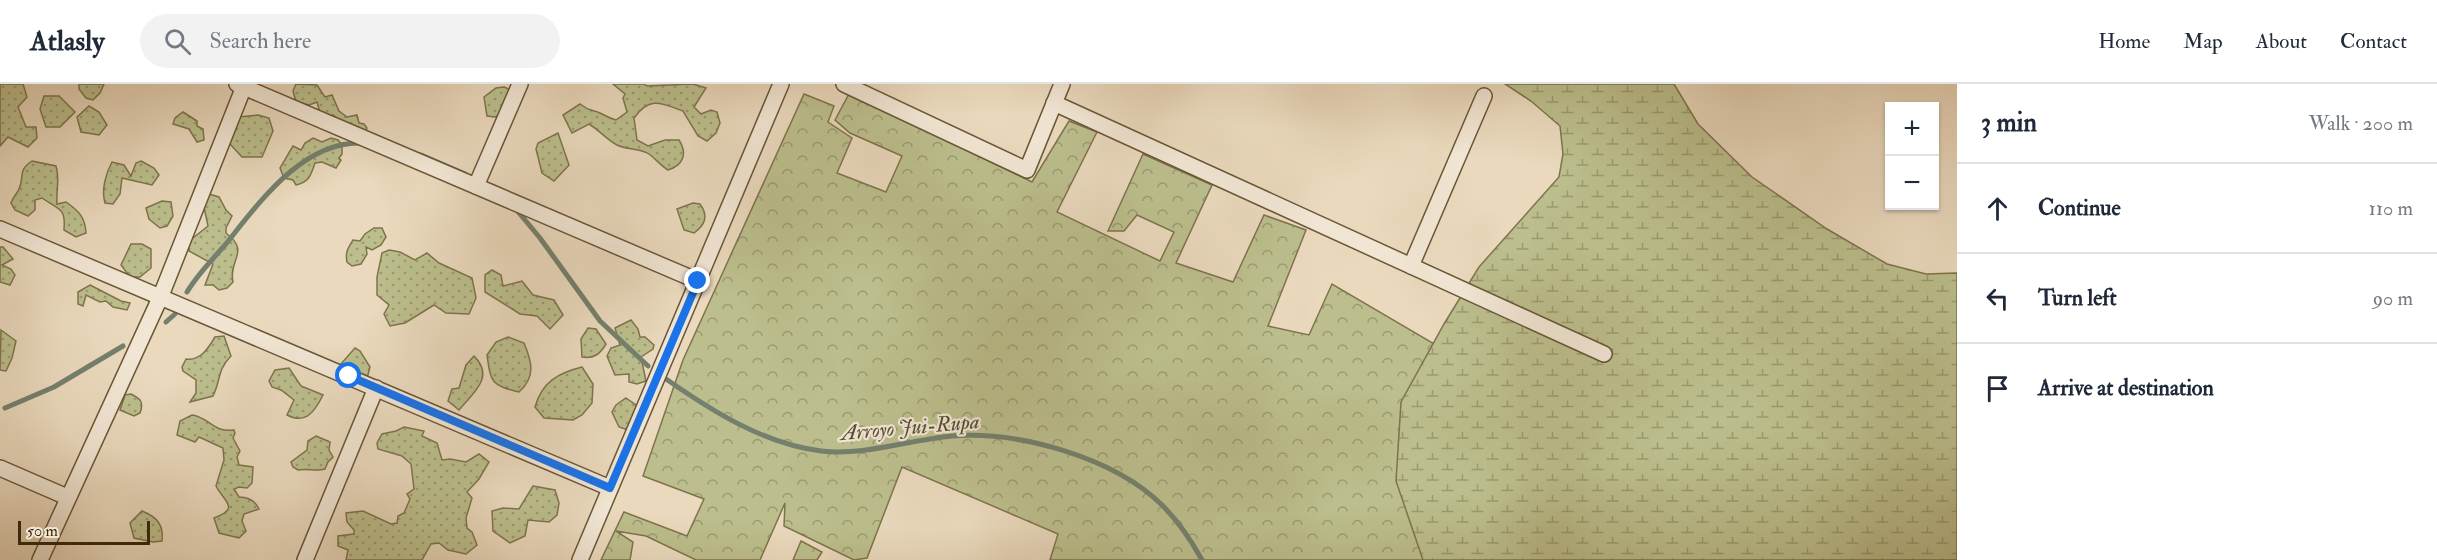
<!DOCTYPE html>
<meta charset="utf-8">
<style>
body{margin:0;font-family:"IM FELL Double Pica",serif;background:#f2f2f3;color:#1f2937}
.controls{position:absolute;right:18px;top:18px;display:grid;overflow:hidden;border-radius:0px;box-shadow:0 2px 4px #0004}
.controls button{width:54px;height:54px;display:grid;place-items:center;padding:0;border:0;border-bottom:2px solid #e0e1e3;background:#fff;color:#1f2937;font:30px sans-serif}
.scale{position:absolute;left:18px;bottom:15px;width:132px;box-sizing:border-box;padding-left:6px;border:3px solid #3f2a0a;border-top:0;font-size:16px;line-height:21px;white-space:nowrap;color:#3f2a0a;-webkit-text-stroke:4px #f1e6d4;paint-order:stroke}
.stop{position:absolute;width:18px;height:18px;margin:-14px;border:4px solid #1a73e8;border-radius:50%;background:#fff}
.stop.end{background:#1a73e8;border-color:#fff;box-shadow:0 2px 6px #0008}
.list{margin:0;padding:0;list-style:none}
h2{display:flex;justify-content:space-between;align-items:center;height:78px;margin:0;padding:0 24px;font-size:26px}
h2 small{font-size:20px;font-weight:400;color:#747a83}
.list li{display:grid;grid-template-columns:39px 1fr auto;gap:18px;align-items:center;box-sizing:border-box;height:90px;padding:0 24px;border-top:2px solid #e0e1e3}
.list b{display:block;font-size:22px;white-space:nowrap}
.list em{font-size:20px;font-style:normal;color:#747a83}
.icon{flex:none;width:33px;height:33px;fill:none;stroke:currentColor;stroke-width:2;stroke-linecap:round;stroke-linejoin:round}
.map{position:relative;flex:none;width:1957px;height:476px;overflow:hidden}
header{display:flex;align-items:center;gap:36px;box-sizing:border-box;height:84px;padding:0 30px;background:#fff;border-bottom:2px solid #e0e1e3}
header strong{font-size:28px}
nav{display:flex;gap:33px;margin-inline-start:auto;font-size:21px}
.search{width:420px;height:54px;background:#f2f2f3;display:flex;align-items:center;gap:15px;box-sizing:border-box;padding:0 21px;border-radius:33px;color:#747a83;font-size:22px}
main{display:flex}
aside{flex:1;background:#fff}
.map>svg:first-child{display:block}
</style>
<header>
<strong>Atlasly</strong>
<div class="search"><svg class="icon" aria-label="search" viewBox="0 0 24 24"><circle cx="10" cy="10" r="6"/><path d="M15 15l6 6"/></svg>Search here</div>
<nav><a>Home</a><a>Map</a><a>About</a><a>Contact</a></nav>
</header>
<main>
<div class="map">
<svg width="1957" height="476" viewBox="0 0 1957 476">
<defs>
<pattern id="grass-dots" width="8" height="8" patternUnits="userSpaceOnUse" patternTransform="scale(1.5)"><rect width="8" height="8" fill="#bcbe8d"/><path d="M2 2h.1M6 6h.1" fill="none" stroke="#9a9b71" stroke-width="1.8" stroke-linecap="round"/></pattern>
<pattern id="forest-crowns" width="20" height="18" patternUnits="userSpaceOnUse" patternTransform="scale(1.5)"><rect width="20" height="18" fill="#bcbe8d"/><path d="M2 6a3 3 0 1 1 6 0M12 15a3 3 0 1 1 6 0" fill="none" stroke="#9a9b71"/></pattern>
<pattern id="wetland-marsh" width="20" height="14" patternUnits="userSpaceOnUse" patternTransform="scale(1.5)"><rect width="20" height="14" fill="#bcbe8d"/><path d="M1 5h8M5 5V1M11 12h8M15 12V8" fill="none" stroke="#9a9b71"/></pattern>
</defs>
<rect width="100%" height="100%" fill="#ead9bd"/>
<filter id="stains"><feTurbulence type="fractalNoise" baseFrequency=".00333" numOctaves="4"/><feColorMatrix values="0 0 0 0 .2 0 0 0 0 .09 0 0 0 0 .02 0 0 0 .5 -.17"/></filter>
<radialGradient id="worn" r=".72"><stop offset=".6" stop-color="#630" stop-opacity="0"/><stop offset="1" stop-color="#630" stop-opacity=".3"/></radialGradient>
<g fill="url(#grass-dots)" stroke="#7e744c" stroke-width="1.5">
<path d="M0,0H23L27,13L18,23L26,43H36L37,54L28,63L8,53L0,62Z"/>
<path d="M79,0H104L100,9L93,16L86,14L79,5Z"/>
<path d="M296,0L317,1L325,13L332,11L339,27L347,33L357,31L359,39L364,40L367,44L364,50L341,39L333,31L329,33L320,29L317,18L309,21L296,18L293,7Z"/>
<path d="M613,0H644L647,2L693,0L706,4L694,23L701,30L711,26L717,28L720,39L716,49L707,57L698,52L683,27C661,19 650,12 634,34L637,56L648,62L665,56H679C688,70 683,81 668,86C660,81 656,75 649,70C641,64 627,66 617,61C607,56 599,46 589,40L572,49L563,31L580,20C590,28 592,25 600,29C606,32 609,34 616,36L627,28L623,14L625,10Z"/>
<path d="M504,3L509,5L512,10L508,27L495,33L487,32L484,13L496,4Z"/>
<path d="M44,12H59L75,28L60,43H46L40,25Z"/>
<path d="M89,22L99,28L107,41L99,51L81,48L77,33Z"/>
<path d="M183,28L197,37V42L203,45L204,56L197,58L189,45L173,40L175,34Z"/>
<path d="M258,31L269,34L273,47L262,73H242L230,60L229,41L239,33Z"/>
<path d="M558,49L569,81L554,97L542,89L536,65L538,59Z"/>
<path d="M313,54L322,58L331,54L338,56L342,61V70L339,74L341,76L336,84L322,78L315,79C311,90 310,98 296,101L293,96L284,94L280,84L293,62L301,66L305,59Z"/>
<path d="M32,77L56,82C60,95 56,106 57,120L66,118C79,127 85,133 86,149L76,153L64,146C66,123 59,126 42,114L35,116V126L28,132L15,126L11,119C13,113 17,110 19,105C25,92 17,87 32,77Z"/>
<path d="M141,77L154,84L159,91L152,101L122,94L120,110L113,120L105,119C101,106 106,89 112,78L124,81L131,92L136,79Z"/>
<path d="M209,110L219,113L226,126L232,132L226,144V149C251,168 228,175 233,198L227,204L219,206L213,201H205L213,180L189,167L188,158L208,142L204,123Z"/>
<path d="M162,117L171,118L173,132L167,142L160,144L149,135L146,124Z"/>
<path d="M693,119L700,120C709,132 705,141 694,149L684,146L677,125Z"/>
<path d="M374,144H382L386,153L381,161L372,166L366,163L367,170L361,180L352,182L347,178C345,168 348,164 353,156L360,157L365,150Z"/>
<path d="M131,160H142L151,165V184L140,193H130L121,181Z"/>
<path d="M0,163H3L13,175L2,181L11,185L15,191L10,201L0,198Z"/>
<path d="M389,166L400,168L415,176L427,169L439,179L472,194L476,214L469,230L446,229L434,221L405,239L390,242L384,230L389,221L377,211V193L382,169Z"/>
<path d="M492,186L501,191L503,202L522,197L533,211L554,216L563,231L550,245L537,232L520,230L485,208V191Z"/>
<path d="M90,201L121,217L130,219L127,226L113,223L106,217L100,218L86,211L83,222L78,220V208Z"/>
<path d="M631,236L638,245L640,253H645L654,261L653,265L641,273L646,297L637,300L629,298V290L615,291L607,272L611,264L620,261L615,244Z"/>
<path d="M588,244L596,245L606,260C600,270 594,275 582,273L581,255Z"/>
<path d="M1,246L16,257L12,274L6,287L0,286Z"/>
<path d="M224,252L231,272C217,286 221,296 213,312L190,318L196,309V296L183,287L182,283L186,275C200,277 208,265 215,253Z"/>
<path d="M508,253L524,259C532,278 536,293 519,308C491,301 491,299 487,271L496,258Z"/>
<path d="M355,264L360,267L370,283L368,291L359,294L344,288L340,281Z"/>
<path d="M474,272C495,293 474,308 459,326L448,317L452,305L459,304L466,281Z"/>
<path d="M582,283L593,300L592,319L582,331L573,336L544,334L535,323C542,298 558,289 582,283Z"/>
<path d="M289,284L301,302L323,311C315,327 306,341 287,331L294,316L281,306L272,303L269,297L275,286Z"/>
<path d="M131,310C141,315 144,318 140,329L134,332L120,326L125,311Z"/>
<path d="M626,314L636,321V330L628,346L619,343L612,328L616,321Z"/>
<path d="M192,331C209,333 213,349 234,346L235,349L233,354L240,367L237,373L239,381L253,383L252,399L247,404L239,403L234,405L239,413C248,413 255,416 259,425L244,430L242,437L246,447L239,454L219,449L214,434C241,424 224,418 216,402L224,376L223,364L199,353L195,358L177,351L180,337Z"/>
<path d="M404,343L424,347L422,352L437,359L442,376L450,375L466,378L479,370L489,378L479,395L467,408L472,414L466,434L467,444L472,448L477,461L466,470L448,466L439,459L431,460L422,476H346L348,466L338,462V452L354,450V446L347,438L346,429L363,427L391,440L397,439L398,432L404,429L410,415L407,410L414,405L411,380L402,372L378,365L377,359L382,350L396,347Z"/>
<path d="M316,352L330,358L329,366L333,373L328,378L325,385C317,388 308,384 298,386L293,383L291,378L307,366L308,357Z"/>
<path d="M533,402L555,406L559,419L557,431L549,438L528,436L525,452L510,459L493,447L492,427L503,424L519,425Z"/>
<path d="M142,427C157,433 164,441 162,457L153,458L134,454L130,439Z"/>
</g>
<g fill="url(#forest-crowns)" stroke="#7e744c" stroke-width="1.5">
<path d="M850,8L1032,98L1069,37L1097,48L1057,128L1160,177L1174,148L1137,131L1124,147H1108L1143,70L1212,101L1176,179L1233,198L1264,131L1306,146L1268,242L1309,251L1332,200L1477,285L1682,476H1050L1058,450L902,383L867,474L854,476L784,442L785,419L760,476H696L646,452L616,447L633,458L630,476H601L624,428L687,452L704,415L643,392L683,276L804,10L834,22L828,38L852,54L837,89L886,108L902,72L850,49L835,36Z"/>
<path d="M801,457L822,468L817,476H793Z"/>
</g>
<path fill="url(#wetland-marsh)" stroke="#7e744c" stroke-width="1.5" d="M1505,0H1674L1698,40L1752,93L1827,145L1887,180L1926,190L1957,189V476H1423L1396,397L1401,318L1444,240L1479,183L1559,93L1563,70L1560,42L1531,17Z"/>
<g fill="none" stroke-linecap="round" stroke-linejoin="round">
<g stroke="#74806d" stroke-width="5">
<path d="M421,71L465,90"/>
<path d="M515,124L540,154L600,237L648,282"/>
<path d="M187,208C197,191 212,176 225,161C259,119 302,57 362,59"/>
<path d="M166,238L175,230"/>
<path d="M666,295C712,327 764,360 821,367C865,372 908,356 952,352C1019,347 1113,373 1162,421C1178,437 1191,456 1202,476"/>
<path d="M5,324L54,303L123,262"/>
</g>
<g stroke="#6a5637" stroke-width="18">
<g id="street">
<path d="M237,0L698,197"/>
<path d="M844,0L1027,86L1062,0"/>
<path d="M1054,19L1604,270"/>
<path d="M476,102L520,0"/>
<path d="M0,145L610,404"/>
<path d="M1411,182L1484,12"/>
<path d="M0,384L67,413"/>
<path d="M40,476L160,214L245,0"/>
<path d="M305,476L376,304"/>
<path d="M580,476L781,0"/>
</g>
</g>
<use href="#street" stroke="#f1e6d4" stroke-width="15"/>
</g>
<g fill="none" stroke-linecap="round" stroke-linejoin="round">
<path stroke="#1a73e8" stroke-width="8" d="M349,292L610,404L698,197"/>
</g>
<g text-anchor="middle" stroke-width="4.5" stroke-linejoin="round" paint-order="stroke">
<g font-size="21" font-style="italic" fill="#554e33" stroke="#f1e6d4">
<text transform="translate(910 343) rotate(-5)" y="7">Arroyo Jui-Rupa</text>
</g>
</g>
<rect width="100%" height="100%" filter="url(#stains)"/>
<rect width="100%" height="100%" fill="url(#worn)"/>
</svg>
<div class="controls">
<button>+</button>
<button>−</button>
</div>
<div class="scale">50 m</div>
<div class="stop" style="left:349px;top:292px"></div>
<div class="stop end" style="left:698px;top:197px"></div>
</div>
<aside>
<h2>3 min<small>Walk · 200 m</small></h2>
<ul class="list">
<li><svg class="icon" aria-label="ahead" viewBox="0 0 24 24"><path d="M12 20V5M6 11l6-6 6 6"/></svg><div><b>Continue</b></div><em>110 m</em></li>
<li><svg class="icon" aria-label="left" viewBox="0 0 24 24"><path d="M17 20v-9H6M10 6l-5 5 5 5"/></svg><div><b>Turn left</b></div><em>90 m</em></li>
<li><svg class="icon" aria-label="arrive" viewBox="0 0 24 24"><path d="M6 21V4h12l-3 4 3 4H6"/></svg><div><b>Arrive at destination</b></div></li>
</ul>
</aside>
</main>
